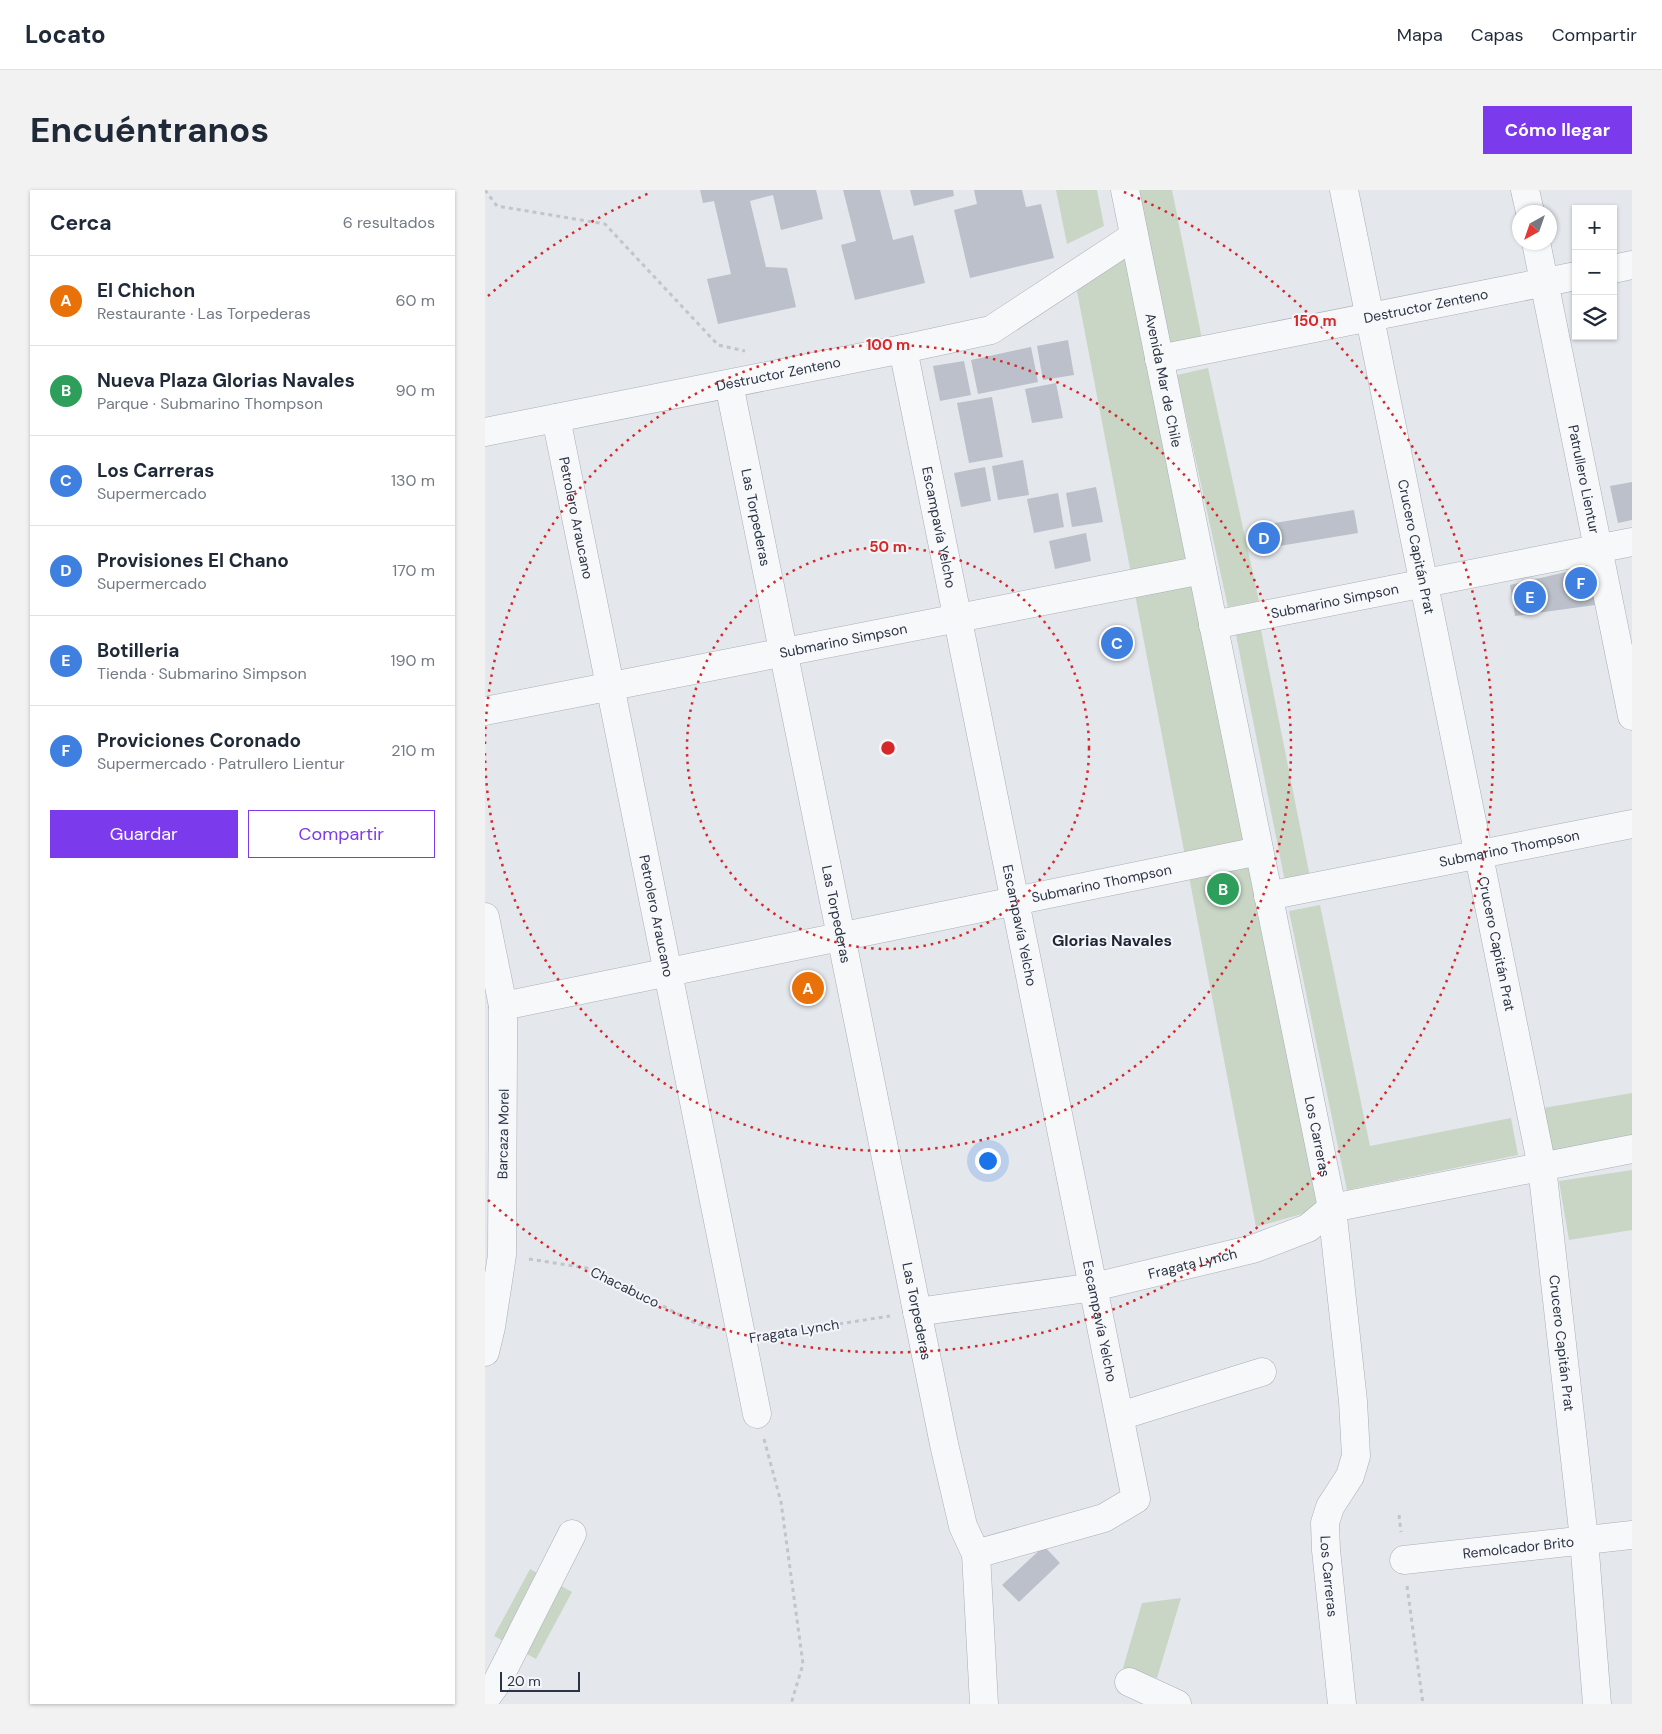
<!DOCTYPE html>
<html lang="es">
<meta charset="utf-8">
<style>
body{margin:0;font-family:"DM Sans",sans-serif;background:#f2f2f3;color:#1f2937}
.controls{position:absolute;right:15px;top:15px;display:grid;overflow:hidden;border-radius:0px;box-shadow:0 1px 4px #0004}
.controls button{width:45px;height:45px;display:grid;place-items:center;padding:0;border:0;border-bottom:1px solid #e0e1e3;background:#fff;color:#1f2937;font:25px sans-serif}
.compass{position:absolute;left:1027px;top:15px;width:45px;height:45px;border-radius:50%;background:#fff;box-shadow:0 1px 4px #0004;rotate:220deg}
.scale{position:absolute;left:15px;bottom:12px;width:80px;box-sizing:border-box;padding-left:5px;border:2px solid #2b3445;border-top:0;font-size:14px;line-height:18px;white-space:nowrap;color:#2b3445;-webkit-text-stroke:4px #f4f6f9;paint-order:stroke}
.you{position:absolute;left:502px;top:970px;width:18px;height:18px;margin:-12px;border:4px solid #fff;border-radius:50%;background:#1a73e8;box-shadow:0 0 0 8px #1a73e833}
.badge{display:grid;place-items:center;width:32px;height:32px;border-radius:50%;background:#7c3aed;color:#fff;font-size:16px;font-weight:700}
.pin{position:absolute;translate:-50% -50%;border:2px solid #fff;box-shadow:0 1px 5px #0006}
.list{margin:0;padding:0;list-style:none}
h2{display:flex;justify-content:space-between;align-items:center;height:65px;margin:0;padding:0 20px;font-size:21px}
h2 small{font-size:16px;font-weight:400;color:#747a83}
.list li{display:grid;grid-template-columns:32px 1fr auto;gap:15px;align-items:center;box-sizing:border-box;height:90px;padding:0 20px;border-top:1px solid #e0e1e3}
.list b{display:block;font-size:19px;white-space:nowrap}
.list p{margin:0;font-size:16px;white-space:nowrap;color:#747a83}
.list em{font-size:16px;font-style:normal;color:#747a83}
.actions{display:flex;gap:10px;padding:15px 20px}
.actions a{flex:1;padding:11px 0;border:1px solid #7c3aed;border-radius:0px;text-align:center;font-size:18px;color:#7c3aed}
.actions .main{background:#7c3aed;color:#fff}
.icon{flex:none;width:28px;height:28px;fill:none;stroke:currentColor;stroke-width:2;stroke-linecap:round;stroke-linejoin:round}
.map{position:relative;flex:none;width:1147px;height:1514px;overflow:hidden;border-radius:0px}
header{display:flex;align-items:center;gap:30px;box-sizing:border-box;height:70px;padding:0 25px;background:#fff;border-bottom:1px solid #e0e1e3}
header strong{font-size:24px}
nav{display:flex;gap:28px;margin-inline-start:auto;font-size:18px}
.intro{display:flex;align-items:center;justify-content:space-between;box-sizing:border-box;height:120px;padding:0 30px}
h1{margin:0;font-size:35px}
.button{padding:12px 22px;border-radius:0px;background:#7c3aed;color:#fff;font-size:18px;font-weight:700}
main{display:flex;gap:30px;padding:0 30px}
aside{flex:1;background:#fff;border-radius:0px;box-shadow:0 1px 4px #0004}
.map>svg:first-child{display:block}
</style>
<header>
<strong>Locato</strong>
<nav><a>Mapa</a><a>Capas</a><a>Compartir</a></nav>
</header>
<div class="intro"><h1>Encuéntranos</h1><a class="button">Cómo llegar</a></div>
<main>
<aside>
<h2>Cerca<small>6 resultados</small></h2>
<ul class="list">
<li><span class="badge" style="background:#e8710a">A</span><div><b>El Chichon</b><p>Restaurante · Las Torpederas</p></div><em>60 m</em></li>
<li><span class="badge" style="background:#2e9e5b">B</span><div><b>Nueva Plaza Glorias Navales</b><p>Parque · Submarino Thompson</p></div><em>90 m</em></li>
<li><span class="badge" style="background:#3f7fe0">C</span><div><b>Los Carreras</b><p>Supermercado</p></div><em>130 m</em></li>
<li><span class="badge" style="background:#3f7fe0">D</span><div><b>Provisiones El Chano</b><p>Supermercado</p></div><em>170 m</em></li>
<li><span class="badge" style="background:#3f7fe0">E</span><div><b>Botilleria</b><p>Tienda · Submarino Simpson</p></div><em>190 m</em></li>
<li><span class="badge" style="background:#3f7fe0">F</span><div><b>Proviciones Coronado</b><p>Supermercado · Patrullero Lientur</p></div><em>210 m</em></li>
</ul>
<div class="actions"><a class="main">Guardar</a><a>Compartir</a></div>
</aside>
<div class="map">
<svg width="1147" height="1514" viewBox="0 0 1147 1514">
<rect width="100%" height="100%" fill="#e4e7ec"/>
<g fill="#c9d6c5">
<path d="M571,0H612L619,36L582,54Z"/>
<path d="M652,0H687L719,159L685,166Z"/>
<path d="M641,64L832,1000L831,1020L771,1037L591,96Z"/>
<path d="M723,178L774,411L743,417L692,185Z"/>
<path d="M776,440L825,687L800,692L751,445Z"/>
<path d="M835,715L885,956L1026,928L1033,965L862,1000L804,721Z"/>
<path d="M1147,903V953L1066,966L1058,918Z"/>
<path d="M1147,980V1040L1084,1050L1074,991Z"/>
<path d="M45,1379L87,1402L51,1469L9,1446Z"/>
<path d="M696,1408L672,1488L638,1478L657,1413Z"/>
</g>
<g fill="#bbc0ca">
<path d="M215,0H331L338,29L296,40L288,5L265,11L281,77L302,78L311,117L233,134L222,89L246,84L229,11L218,13Z"/>
<path d="M358,0H395L408,50L428,45L440,93L370,110L356,55L371,51Z"/>
<path d="M425,0H468L469,6L429,16Z"/>
<path d="M489,0H537L541,17L556,14L569,68L485,88L469,20L492,14Z"/>
<path d="M583,150L589,185L558,190L552,156Z"/>
<path d="M546,157L553,192L493,204L486,170Z"/>
<path d="M479,171L486,205L455,211L448,176Z"/>
<path d="M571,193L578,228L547,233L540,199Z"/>
<path d="M507,207L518,267L484,273L472,213Z"/>
<path d="M538,270L544,305L513,310L507,276Z"/>
<path d="M500,277L506,311L476,317L469,283Z"/>
<path d="M1147,292V330L1133,333L1125,296Z"/>
<path d="M611,297L618,332L587,337L581,303Z"/>
<path d="M573,303L579,337L549,343L542,309Z"/>
<path d="M869,320L873,343L770,360L766,337Z"/>
<path d="M601,343L606,371L570,379L564,351Z"/>
<path d="M1103,377L1110,415L1030,426L1025,395Z"/>
<path d="M559,1356L575,1373L534,1412L517,1395Z"/>
</g>
<g fill="none" stroke-linecap="round" stroke-linejoin="round">
<g stroke="#a9aeb7" stroke-width="29">
<g id="minor">
<path id="s1" d="M640,0L847,1018L868,1211L871,1266L865,1286L845,1317L840,1333L841,1360L857,1514"/>
<path id="s2" d="M859,0L1057,977L1099,1349L1112,1514"/>
<path d="M1040,0L1045,22"/>
<path id="s3" d="M1051,52L1147,526"/>
<path d="M1128,79L1147,75"/>
<path id="s4" d="M418,159L651,1309L619,1328L491,1364"/>
<path id="s5" d="M674,169L1091,86"/>
<path id="s6" d="M244,194L459,1254L478,1336L491,1364L499,1514"/>
<path id="s7" d="M71,228L272,1224"/>
<path id="s8" d="M0,242L418,159L506,140L649,46"/>
<path id="s9" d="M728,435L1147,352"/>
<path id="s10" d="M0,521L717,380"/>
<path id="s11" d="M783,706L1147,634"/>
<path d="M0,727L18,816V856L17,1065L6,1137L0,1162"/>
<path id="s12" d="M18,816L774,661"/>
<path id="s13" d="M432,1122L609,1097L768,1059L823,1038L847,1018L1147,959"/>
<path d="M635,1226L777,1182"/>
<path id="s14" d="M919,1370L1147,1345"/>
<path d="M644,1492L692,1514"/>
<path d="M0,1509L11,1494L87,1344"/>
</g>
</g>
<g stroke="#c2c5cb" stroke-width="3" stroke-dasharray="4 4" stroke-linecap="butt">
<path d="M0,0L12,16L120,34L233,155L260,161"/>
<path d="M44,1069L108,1079L210,1133L226,1138"/>
<path d="M283,1145L405,1126"/>
<path d="M279,1249L296,1312L318,1474L306,1514"/>
<path d="M914,1325L916,1342"/>
<path d="M922,1396L938,1514"/>
</g>
<use href="#minor" stroke="#f7f8fa" stroke-width="28"/>
</g>
<g fill="none" stroke="#d62828" stroke-width="2.5" stroke-dasharray="2.5 5">
<circle cx="403" cy="558" r="201"/>
<path d="M0 554A403 403 0 1 1 0 562"/>
<path d="M3 106A604 604 0 0 1 167 2M639 2A604 604 0 1 1 3 1010"/>
</g>
<g text-anchor="middle" stroke-width="4" stroke-linejoin="round" paint-order="stroke">
<g font-size="14" fill="#2b3445" stroke="#f4f6f9">
<text dy="5" stroke="none"><textPath href="#s5" startOffset="272">Destructor Zenteno</textPath></text>
<text dy="5" stroke="none"><textPath href="#s8" startOffset="299">Destructor Zenteno</textPath></text>
<text dy="5" stroke="none"><textPath href="#s1" startOffset="194">Avenida Mar de Chile</textPath></text>
<text dy="5" stroke="none"><textPath href="#s3" startOffset="242">Patrullero Lientur</textPath></text>
<text dy="5" stroke="none"><textPath href="#s6" startOffset="136">Las Torpederas</textPath></text>
<text dy="5" stroke="none"><textPath href="#s7" startOffset="102">Petrolero Araucano</textPath></text>
<text dy="5" stroke="none"><textPath href="#s4" startOffset="182">Escampavía Yelcho</textPath></text>
<text dy="5" stroke="none"><textPath href="#s2" startOffset="364">Crucero Capitán Prat</textPath></text>
<text dy="5" stroke="none"><textPath href="#s9" startOffset="124">Submarino Simpson</textPath></text>
<text dy="5" stroke="none"><textPath href="#s10" startOffset="365">Submarino Simpson</textPath></text>
<text dy="5" stroke="none"><textPath href="#s11" startOffset="246">Submarino Thompson</textPath></text>
<text dy="5" stroke="none"><textPath href="#s12" startOffset="611">Submarino Thompson</textPath></text>
<text dy="5" stroke="none"><textPath href="#s6" startOffset="541">Las Torpederas</textPath></text>
<text dy="5" stroke="none"><textPath href="#s7" startOffset="508">Petrolero Araucano</textPath></text>
<text dy="5" stroke="none"><textPath href="#s4" startOffset="588">Escampavía Yelcho</textPath></text>
<text dy="5" stroke="none"><textPath href="#s2" startOffset="769">Crucero Capitán Prat</textPath></text>
<text transform="translate(18 944) rotate(-89)" y="5">Barcaza Morel</text>
<text dy="5" stroke="none"><textPath href="#s1" startOffset="966">Los Carreras</textPath></text>
<text dy="5" stroke="none"><textPath href="#s13" startOffset="280">Fragata Lynch</textPath></text>
<text transform="translate(140 1097) rotate(26)" y="5">Chacabuco</text>
<text dy="5" stroke="none"><textPath href="#s6" startOffset="946">Las Torpederas</textPath></text>
<text dy="5" stroke="none"><textPath href="#s4" startOffset="992">Escampavía Yelcho</textPath></text>
<text transform="translate(309 1141) rotate(-9)" y="5">Fragata Lynch</text>
<text dy="5" stroke="none"><textPath href="#s2" startOffset="1174">Crucero Capitán Prat</textPath></text>
<text dy="5" stroke="none"><textPath href="#s14" startOffset="115">Remolcador Brito</textPath></text>
<text dy="5" stroke="none"><textPath href="#s1" startOffset="1416">Los Carreras</textPath></text>
</g>
<g font-size="16" font-weight="bold" fill="#1d2536" stroke="#f4f6f9">
<text x="627" y="756">Glorias Navales</text>
</g>
</g>
<circle cx="403" cy="558" r="8" fill="#d62828" stroke="#f4f6f9" stroke-width="2.5"/>
<g font-size="15" text-anchor="middle" font-weight="bold" fill="#d62828" stroke="#f4f6f9" stroke-width="4" stroke-linejoin="round" paint-order="stroke">
<text x="830" y="136">150 m</text>
<text x="403" y="160">100 m</text>
<text x="403" y="362">50 m</text>
</g>
</svg>
<div class="controls">
<button>+</button>
<button>−</button>
<button><svg class="icon" aria-label="layers" viewBox="0 0 24 24"><path d="M12 4l9 5-9 5-9-5zM3 14l9 5 9-5"/></svg></button>
</div>
<svg class="compass" viewBox="-18 -18 36 36"><path d="M0-13l5 13h-10z" fill="#e53935"/><path d="M0 13l5-13h-10z" fill="#747a83"/></svg>
<div class="scale">20 m</div>
<div class="you"></div>
<div class="pin badge" style="left:323px;top:798px;background:#e8710a">A</div>
<div class="pin badge" style="left:738px;top:699px;background:#2e9e5b">B</div>
<div class="pin badge" style="left:632px;top:453px;background:#3f7fe0">C</div>
<div class="pin badge" style="left:779px;top:348px;background:#3f7fe0">D</div>
<div class="pin badge" style="left:1045px;top:407px;background:#3f7fe0">E</div>
<div class="pin badge" style="left:1096px;top:393px;background:#3f7fe0">F</div>
</div>
</main>
